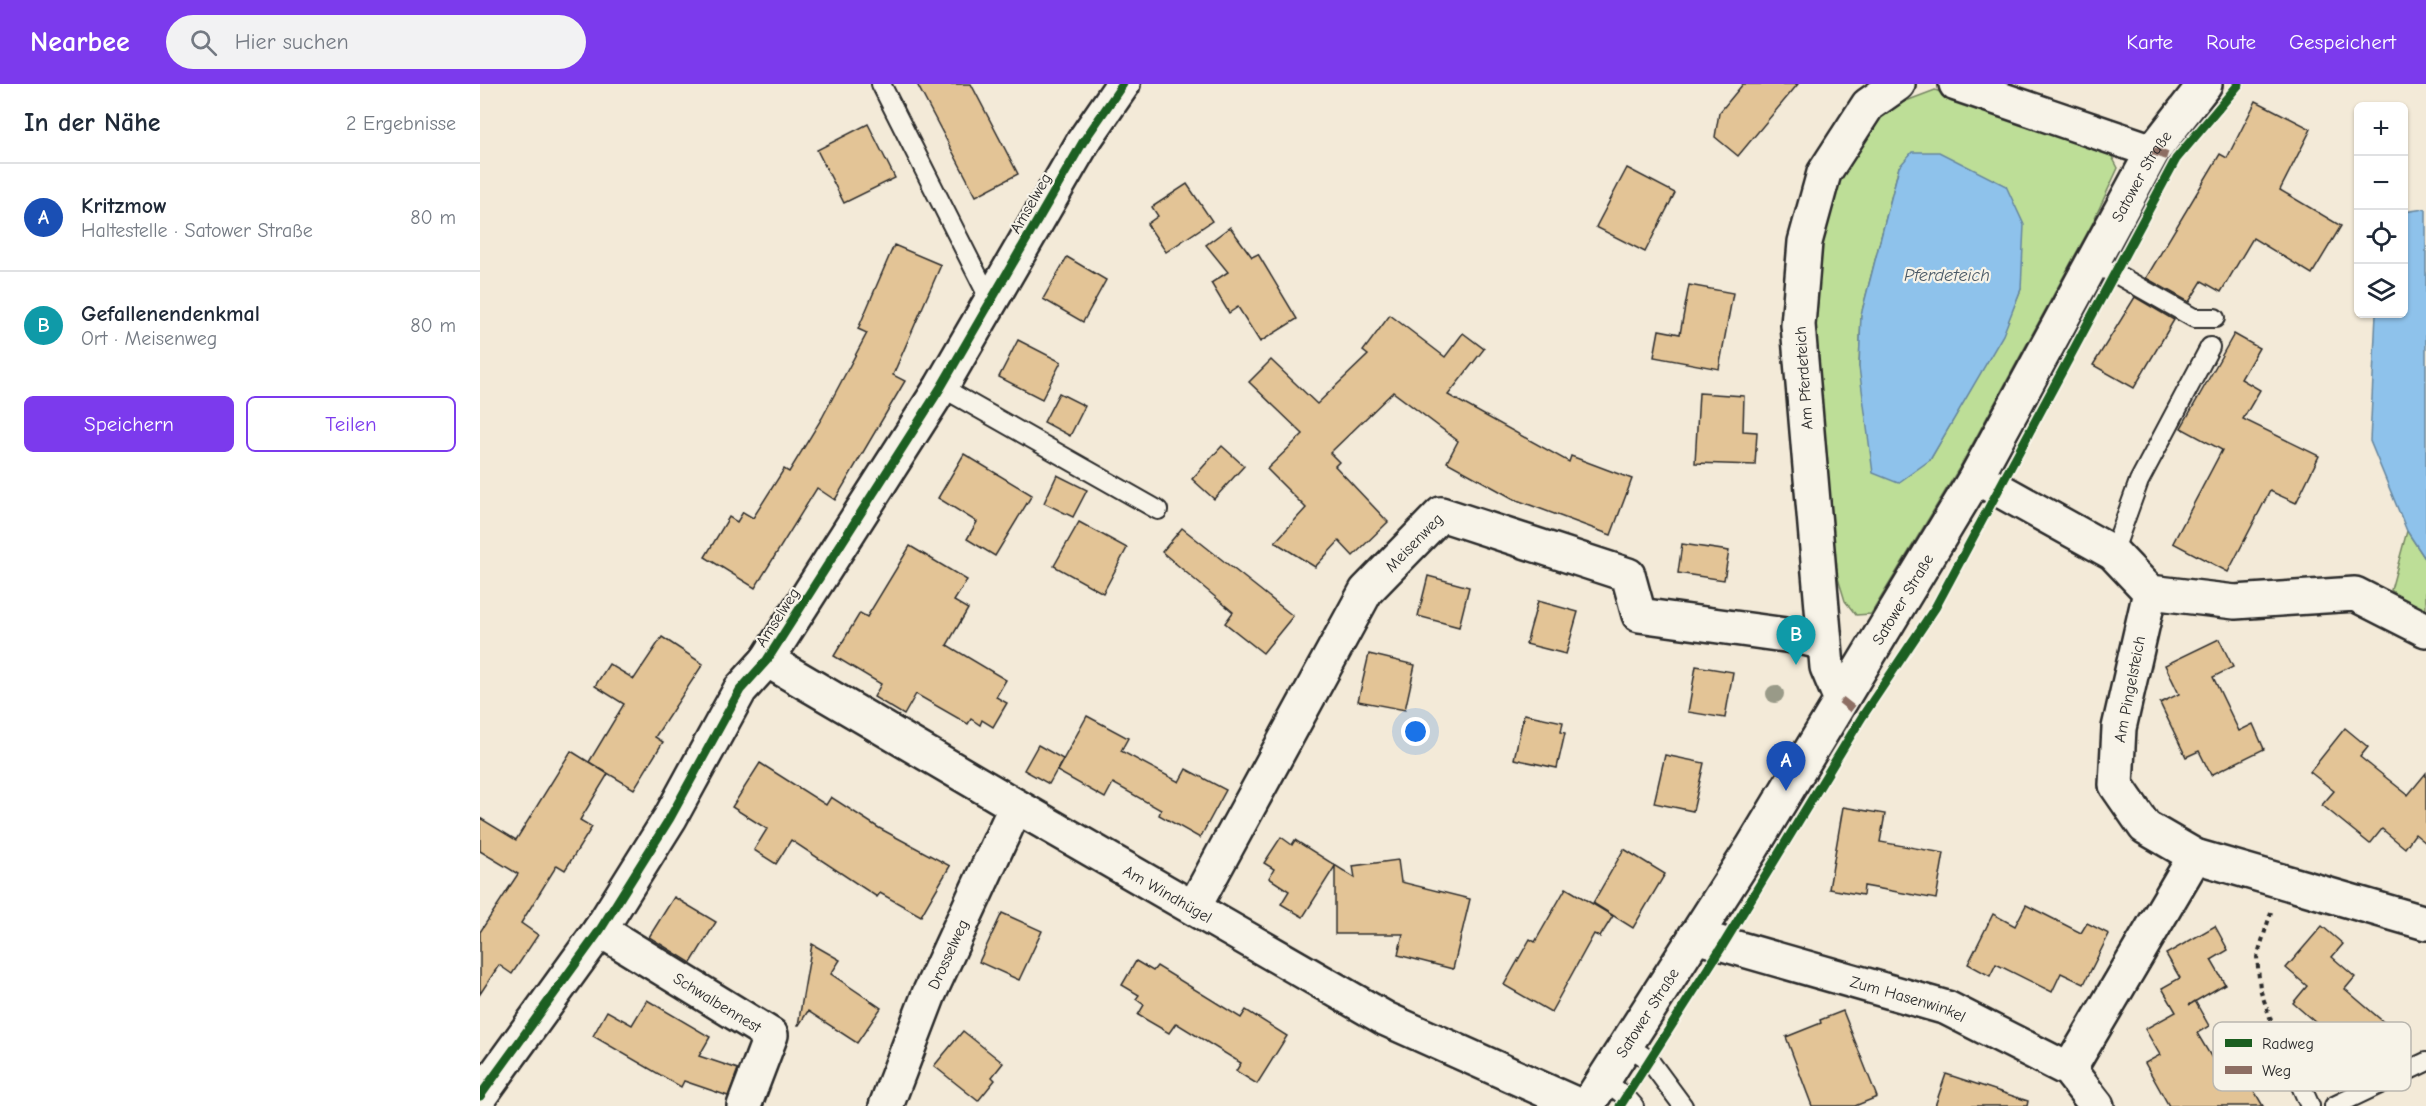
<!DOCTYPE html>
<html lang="de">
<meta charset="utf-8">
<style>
body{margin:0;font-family:"Comic Neue",sans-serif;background:#f2f2f3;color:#1f2937}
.controls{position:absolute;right:18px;top:18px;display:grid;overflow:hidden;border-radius:9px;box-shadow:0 2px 4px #0004}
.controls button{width:54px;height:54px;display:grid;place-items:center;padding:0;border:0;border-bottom:2px solid #e0e1e3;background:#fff;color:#1f2937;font:30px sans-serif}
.you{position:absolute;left:936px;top:648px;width:21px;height:21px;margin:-15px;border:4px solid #fff;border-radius:50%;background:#1a73e8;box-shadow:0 0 0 9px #1a73e833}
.badge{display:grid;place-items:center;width:39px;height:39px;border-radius:50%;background:#7c3aed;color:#fff;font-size:20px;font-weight:700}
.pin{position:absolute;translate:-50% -50px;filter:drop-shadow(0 2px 3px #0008)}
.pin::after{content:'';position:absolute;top:32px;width:21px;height:18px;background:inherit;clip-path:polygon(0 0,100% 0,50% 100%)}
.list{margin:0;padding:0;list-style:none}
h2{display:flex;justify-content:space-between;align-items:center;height:78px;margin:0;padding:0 24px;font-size:26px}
h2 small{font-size:20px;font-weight:400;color:#747a83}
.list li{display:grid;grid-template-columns:39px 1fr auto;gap:18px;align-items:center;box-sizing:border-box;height:108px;padding:0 24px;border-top:2px solid #e0e1e3}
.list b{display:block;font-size:22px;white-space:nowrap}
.list p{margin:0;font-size:20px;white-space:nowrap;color:#747a83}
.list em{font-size:20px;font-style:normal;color:#747a83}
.actions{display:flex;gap:12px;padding:18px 24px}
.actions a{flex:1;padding:14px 0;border:2px solid #7c3aed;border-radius:9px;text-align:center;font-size:21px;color:#7c3aed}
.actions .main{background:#7c3aed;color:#fff}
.icon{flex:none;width:33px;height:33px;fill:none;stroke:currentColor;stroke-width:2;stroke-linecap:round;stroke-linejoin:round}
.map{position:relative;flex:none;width:1946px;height:1022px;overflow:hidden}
header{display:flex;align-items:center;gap:36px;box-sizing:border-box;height:84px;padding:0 30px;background:#7c3aed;color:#fff}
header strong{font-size:28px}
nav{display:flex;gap:33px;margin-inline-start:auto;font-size:21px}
.search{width:420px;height:54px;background:#f2f2f3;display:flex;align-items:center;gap:15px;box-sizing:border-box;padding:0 21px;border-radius:33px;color:#747a83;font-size:22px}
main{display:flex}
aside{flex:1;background:#fff}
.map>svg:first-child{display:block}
</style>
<header>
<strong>Nearbee</strong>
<div class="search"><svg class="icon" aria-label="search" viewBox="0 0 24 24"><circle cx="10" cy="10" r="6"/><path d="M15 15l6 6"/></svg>Hier suchen</div>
<nav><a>Karte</a><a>Route</a><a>Gespeichert</a></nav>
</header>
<main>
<aside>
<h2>In der Nähe<small>2 Ergebnisse</small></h2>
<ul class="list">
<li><span class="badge" style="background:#1a4fb4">A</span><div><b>Kritzmow</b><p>Haltestelle · Satower Straße</p></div><em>80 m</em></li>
<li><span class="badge" style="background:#0f9aa8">B</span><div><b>Gefallenendenkmal</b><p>Ort · Meisenweg</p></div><em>80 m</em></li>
</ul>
<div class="actions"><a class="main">Speichern</a><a>Teilen</a></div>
</aside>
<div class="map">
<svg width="1946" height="1022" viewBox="0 0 1946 1022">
<rect width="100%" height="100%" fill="#f3ead8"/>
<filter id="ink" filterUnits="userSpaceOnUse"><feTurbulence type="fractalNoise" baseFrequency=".0167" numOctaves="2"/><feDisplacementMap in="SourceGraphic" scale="12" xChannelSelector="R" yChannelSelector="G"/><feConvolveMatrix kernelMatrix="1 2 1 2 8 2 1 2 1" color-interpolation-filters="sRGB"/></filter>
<g filter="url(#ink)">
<g fill="#bdde97" stroke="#748461" stroke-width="1.5" fill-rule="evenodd">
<path d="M1455,6L1630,69L1638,84L1612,140L1481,381L1391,530L1376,531L1365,517L1357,491L1342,402L1329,248L1337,159L1364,77L1405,25ZM1419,83L1541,205L1522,251L1450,376L1379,283L1381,231Z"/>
<path d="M1927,447L1946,476V531L1934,525L1911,506Z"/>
</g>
<g fill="#8ec2eb" stroke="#66869e" stroke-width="1.5">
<path d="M1432,68H1459L1526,102L1544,141L1541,205L1523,251L1450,376L1418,399L1393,389L1379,283L1381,231L1419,83Z"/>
<path d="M1944,125L1946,126V476L1927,447L1890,357L1896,230H1924V128Z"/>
</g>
<g fill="#e3c496" stroke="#2b2b2b" stroke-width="1.5">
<path d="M437,0H491L538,90L496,112Z"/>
<path d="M1263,0H1318L1258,72L1235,53L1239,29Z"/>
<path d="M1776,17L1831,45L1800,106L1861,142L1832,190L1773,154L1741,208L1722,197L1709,218L1666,194L1740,70L1747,74Z"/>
<path d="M388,40L415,94L364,119L337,66Z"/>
<path d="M1147,84L1195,109L1165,168L1116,143Z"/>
<path d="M707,100L732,137L686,168L667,140L678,132L672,123Z"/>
<path d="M750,143L772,173L778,170L817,235L780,258L758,223L749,229L731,199L748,188L726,161Z"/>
<path d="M414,161L461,181L413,291L425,297L355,416L337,404L275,504L225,473L249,433L257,438L263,428L273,434L304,385L309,388L342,334L387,249L378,245Z"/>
<path d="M587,173L626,196L603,238L563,215Z"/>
<path d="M1209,201L1253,209L1239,285L1174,273L1179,246L1200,250Z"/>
<path d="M1655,213L1694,236L1654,304L1613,281Z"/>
<path d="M910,231L965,273L983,249L1004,265L968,311L1089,378L1091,372L1152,395L1131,451L1034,415L967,378L978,357L913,308L850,369L859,378L855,382L908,438L873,472L859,457L835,483L795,458L826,424L787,385L823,350L769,298L791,276L837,320L888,271L883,267Z"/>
<path d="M1754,250L1779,264L1761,295L1780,306L1763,335L1839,372L1816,419L1790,407L1748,488L1693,459L1742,366L1701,344Z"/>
<path d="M538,256L581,278L562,315L519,293Z"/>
<path d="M579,309L605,322L590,352L564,338Z"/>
<path d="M1219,309L1264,312L1263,347L1277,348L1275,381L1215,379Z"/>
<path d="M742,362L764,382L734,415L712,395Z"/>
<path d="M484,370L552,411L515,472L487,455L497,438L458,414Z"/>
<path d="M577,391L607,406L593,433L564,419Z"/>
<path d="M599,438L647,464L623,509L574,482Z"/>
<path d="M702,444L813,532L783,569L745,539L753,528L682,468Z"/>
<path d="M1202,460L1249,467L1244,496L1198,489Z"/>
<path d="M430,462L487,496L474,517L488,525L467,561L526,596L516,613L527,619L513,643L502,636L500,641L491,635L488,640L436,610L424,631L394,613L401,600L354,572L380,529L387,533Z"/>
<path d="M948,492L989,503L979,543L938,532Z"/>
<path d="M1058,517L1098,528L1086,570L1046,560Z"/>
<path d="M182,553L223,580L175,653L183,658L154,705L109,678L144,620L115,602L129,580L154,595Z"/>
<path d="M1739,555L1753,583L1733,593L1759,647L1773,640L1784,665L1731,691L1719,667L1706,673L1680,619L1699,610L1685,581Z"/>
<path d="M889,570L935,581L925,626L878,617Z"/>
<path d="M1216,582L1253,588L1245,634L1208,628Z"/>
<path d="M1044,630L1083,638L1081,648L1085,649L1077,684L1034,675Z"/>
<path d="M607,632L648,654L641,667L699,698L706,685L746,706L720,754L679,731L681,726L633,699L625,714L577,687Z"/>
<path d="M1865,644L1888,663L1880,673L1928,711L1946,689V759L1935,750L1925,764L1902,745L1890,760L1842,721L1854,707L1830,688Z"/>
<path d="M558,661L583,675L569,700L544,686Z"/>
<path d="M91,667L128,690L100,736L112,743L85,786L77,781L41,839L58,851L32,890L19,881L0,910V848L38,790L0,767V734L36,756Z"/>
<path d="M1185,671L1224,679L1213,727L1174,719Z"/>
<path d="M280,679L346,721L351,713L399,744L470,782L441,832L400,809L397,813L311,756L296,780L274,766L287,745L252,723Z"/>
<path d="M1363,723L1405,730L1400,758L1464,769L1456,815L1384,802L1383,811L1349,805Z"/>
<path d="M801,753L812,761L815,756L875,794L873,782L918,776L921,798L990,815L973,885L918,871L923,850H855V782L823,833L801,820L809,807L789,794L794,785L784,779Z"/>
<path d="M1144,765L1185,790L1153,844L1113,819Z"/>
<path d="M1086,804L1133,832L1120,853L1114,850L1071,928L1024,901L1050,855L1055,858Z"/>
<path d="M194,813L236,838L211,879L169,853Z"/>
<path d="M1546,821L1601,849L1607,839L1629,850L1604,900L1581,889L1572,908L1516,880L1510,892L1488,880L1513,830L1535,842Z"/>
<path d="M522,829L562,847L539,896L499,878Z"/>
<path d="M1735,842L1748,866L1731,876L1745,900L1709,921L1715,917L1729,942L1717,949L1748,1001L1765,991L1783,1022H1689L1665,979L1680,971L1665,945L1696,928L1682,904L1700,894L1686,870Z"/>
<path d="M1842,842L1863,860L1852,873L1875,893L1865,905L1913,946L1873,993L1825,953L1836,939L1813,919L1827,902L1806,884Z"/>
<path d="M332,860L360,876L351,890L401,924L377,959L328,927L319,941H318Z"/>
<path d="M656,877L673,887L677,882L761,934L766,926L807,952L777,1000L756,987L761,979L696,939L689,949L658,931L664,921L656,915L659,911L642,901Z"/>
<path d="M167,916L230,953L219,972L258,985L248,1012L204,997L201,1003L113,952L127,927L152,941Z"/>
<path d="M1363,927L1397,1013L1375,1022H1332L1306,953L1341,939L1340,936Z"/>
<path d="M483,947L523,979L512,993L515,996L498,1017L454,982Z"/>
<path d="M1466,990L1548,1017L1547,1022H1455Z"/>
</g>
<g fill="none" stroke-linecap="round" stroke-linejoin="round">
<g stroke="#2b2b2b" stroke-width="22">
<g id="lane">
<path d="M401,0L511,218"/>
<path d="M1612,180L1636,190L1714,234H1735"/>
<path d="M461,303L678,426"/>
<path d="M1633,469L1659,397L1730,263"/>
<path d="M1147,961L1169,976L1203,1022"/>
<path d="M1818,995L1830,1022"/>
<path d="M1124,996L1146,1013L1154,1022"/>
<path d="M1854,1022L1946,978"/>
</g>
</g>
<g stroke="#2b2b2b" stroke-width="38">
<g id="street">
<path d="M1476,0L1673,67"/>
<path d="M1496,393L1633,469L1670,508L1639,644L1636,701L1665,743L1715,772L1946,839"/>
<path d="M1670,508L1755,518L1875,510L1946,546"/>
<path id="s1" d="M287,576L536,722L906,935L1100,1022"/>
<path d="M1361,616L1347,583L1318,241L1325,158L1344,89L1388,21L1418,0"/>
<path id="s2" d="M714,823L886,507L961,430L1148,491L1159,531L1320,553L1344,559"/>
<path id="s3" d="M120,846L291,951L264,1022"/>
<path id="s4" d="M1215,852L1467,924L1589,986L1617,1022"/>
<path d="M1589,986L1715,772"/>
<path d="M0,1012L120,846L190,734L260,606L287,576L461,303L603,58L643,0"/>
<path id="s5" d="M406,1022L449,910L536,722"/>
</g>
</g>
<g stroke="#2b2b2b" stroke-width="38">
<g id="secondary">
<path id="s6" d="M1107,1022L1272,764L1496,393L1673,67L1725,0"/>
</g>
</g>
<path stroke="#2b2b2b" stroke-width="4" stroke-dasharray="4.5 4.5" stroke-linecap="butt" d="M1791,828L1777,873L1780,905L1805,976"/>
<use href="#lane" stroke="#f7f3e8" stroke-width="18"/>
<use href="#street" stroke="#f7f3e8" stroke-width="33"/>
<use href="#secondary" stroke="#f7f3e8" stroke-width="33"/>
<g stroke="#8d6e63" stroke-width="8" stroke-dasharray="15 8" stroke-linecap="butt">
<path d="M1673,67L1696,75"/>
<path d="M1361,616L1382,633"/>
</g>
<g stroke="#f7f3e8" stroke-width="13">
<g id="cycleway">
<path d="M0,1012L120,846L190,734L260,606L287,576L461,303L603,58L643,0"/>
<path d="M1140,1022L1243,861L1382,633L1455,524L1696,75L1759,0"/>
</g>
</g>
<use href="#cycleway" stroke="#1b5e20" stroke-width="9"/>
</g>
<circle fill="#999a88" cx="1295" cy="610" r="9"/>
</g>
<g text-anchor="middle" stroke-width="4.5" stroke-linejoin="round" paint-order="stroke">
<g font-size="16" fill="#2b2b2b" stroke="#f7f3e8">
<text dy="6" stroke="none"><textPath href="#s6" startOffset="1083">Satower Straße</textPath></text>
<text transform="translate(550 119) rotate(-60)" y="6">Amselweg</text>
<text transform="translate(1323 294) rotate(-94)" y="6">Am Pferdeteich</text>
<text dy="6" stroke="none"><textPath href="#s2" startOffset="428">Meisenweg</textPath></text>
<text dy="6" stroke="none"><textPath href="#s6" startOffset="597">Satower Straße</textPath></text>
<text transform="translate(297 533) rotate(-57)" y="6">Amselweg</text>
<text transform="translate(1649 605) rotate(-79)" y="6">Am Pingelsteich</text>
<text dy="6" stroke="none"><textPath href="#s1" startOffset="464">Am Windhügel</textPath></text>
<text dy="6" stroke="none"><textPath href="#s5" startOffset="164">Drosselweg</textPath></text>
<text dy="6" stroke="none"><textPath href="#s4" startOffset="222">Zum Hasenwinkel</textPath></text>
<text dy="6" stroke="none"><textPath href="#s3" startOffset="138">Schwalbennest</textPath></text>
<text dy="6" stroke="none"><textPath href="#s6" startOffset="111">Satower Straße</textPath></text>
</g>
<g font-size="18" font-style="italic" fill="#495865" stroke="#f7f3e8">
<text x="1467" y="197">Pferdeteich</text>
</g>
</g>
<rect x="1733" y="938" width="198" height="69" rx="9" fill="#f7f3e8" stroke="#bab7af" stroke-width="1.5"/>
<rect x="1745" y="955" width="27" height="8" fill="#1b5e20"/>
<rect x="1745" y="982" width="27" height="8" fill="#8d6e63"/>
<g font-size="16" fill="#2b2b2b">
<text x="1782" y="965">Radweg</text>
<text x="1782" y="992">Weg</text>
</g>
</svg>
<div class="controls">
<button>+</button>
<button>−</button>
<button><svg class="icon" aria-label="locate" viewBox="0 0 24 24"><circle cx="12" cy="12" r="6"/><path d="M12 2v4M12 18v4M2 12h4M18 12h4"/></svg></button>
<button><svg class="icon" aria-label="layers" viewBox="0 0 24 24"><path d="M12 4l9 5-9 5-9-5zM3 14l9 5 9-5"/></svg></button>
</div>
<div class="you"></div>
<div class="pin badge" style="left:1306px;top:707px;background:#1a4fb4">A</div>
<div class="pin badge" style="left:1316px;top:581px;background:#0f9aa8">B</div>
</div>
</main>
